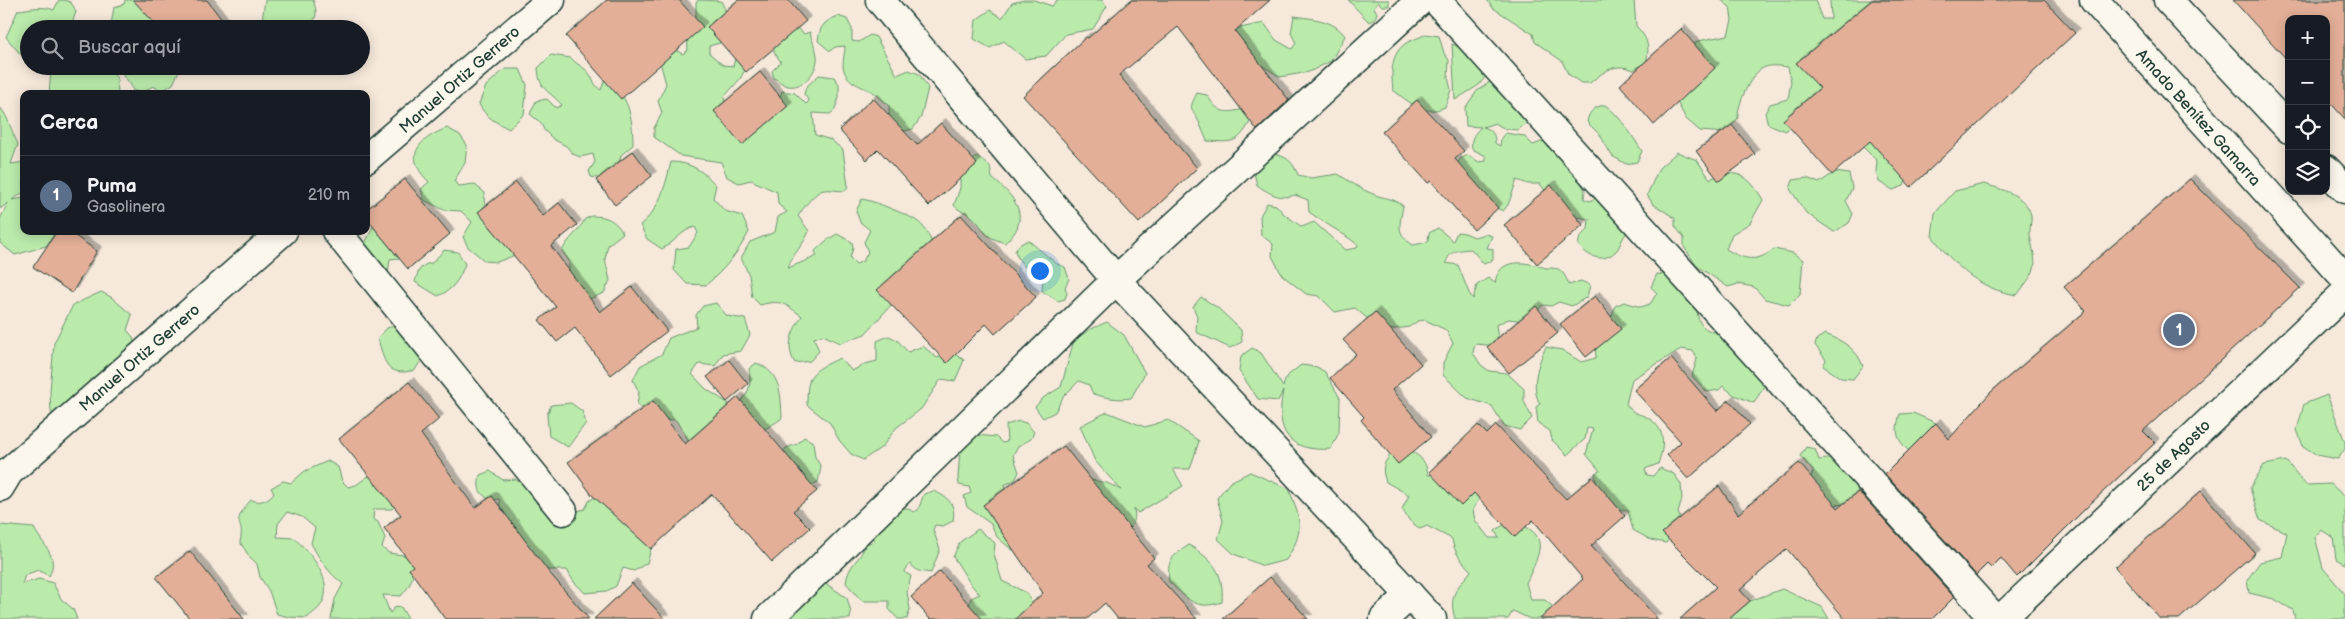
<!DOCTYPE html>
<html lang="es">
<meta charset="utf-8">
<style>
body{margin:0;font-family:"Balsamiq Sans",sans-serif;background:#242831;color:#f1f3f6}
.controls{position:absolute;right:15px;top:15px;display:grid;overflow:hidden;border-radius:10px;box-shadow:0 2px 12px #0003}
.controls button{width:45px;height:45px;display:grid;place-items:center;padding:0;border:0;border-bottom:1px solid #363941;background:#171b24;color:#f1f3f6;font:25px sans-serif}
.you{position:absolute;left:1039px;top:270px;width:18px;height:18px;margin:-12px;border:4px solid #fff;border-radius:50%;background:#1a73e8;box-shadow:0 0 0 8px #1a73e833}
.badge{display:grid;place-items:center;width:32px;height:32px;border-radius:50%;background:#1f6fb2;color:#fff;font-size:16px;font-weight:700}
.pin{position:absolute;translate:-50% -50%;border:2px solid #fff;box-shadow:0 1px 5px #0006}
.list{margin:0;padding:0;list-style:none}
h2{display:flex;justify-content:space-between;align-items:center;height:65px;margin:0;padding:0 20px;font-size:21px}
h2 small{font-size:16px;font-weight:400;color:#9ea1a6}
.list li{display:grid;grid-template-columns:32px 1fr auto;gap:15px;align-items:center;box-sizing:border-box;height:80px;padding:0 20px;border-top:1px solid #363941}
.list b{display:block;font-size:19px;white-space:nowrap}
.list p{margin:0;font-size:16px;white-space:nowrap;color:#9ea1a6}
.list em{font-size:16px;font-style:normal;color:#9ea1a6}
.icon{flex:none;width:28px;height:28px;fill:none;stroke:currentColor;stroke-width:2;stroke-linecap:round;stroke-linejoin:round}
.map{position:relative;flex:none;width:2345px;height:619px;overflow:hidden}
.search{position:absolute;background:#171b24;box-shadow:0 2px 12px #0003;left:20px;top:20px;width:350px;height:55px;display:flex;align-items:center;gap:12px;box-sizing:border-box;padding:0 18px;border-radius:28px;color:#9ea1a6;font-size:19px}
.panel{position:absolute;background:#171b24;box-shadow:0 2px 12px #0003;left:20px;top:90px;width:350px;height:145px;border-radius:10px}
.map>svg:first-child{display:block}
</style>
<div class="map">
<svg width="2345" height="619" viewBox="0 0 2345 619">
<defs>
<filter id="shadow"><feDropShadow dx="4.5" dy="-4.5" stdDeviation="0" flood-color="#0004"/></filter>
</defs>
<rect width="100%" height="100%" fill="#f6e9db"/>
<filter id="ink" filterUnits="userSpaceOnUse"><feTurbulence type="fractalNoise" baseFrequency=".02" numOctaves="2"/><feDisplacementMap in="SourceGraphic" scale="10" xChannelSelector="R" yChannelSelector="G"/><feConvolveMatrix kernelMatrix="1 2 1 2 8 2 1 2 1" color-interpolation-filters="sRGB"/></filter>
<g filter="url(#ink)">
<g fill="#baebab" stroke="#6c9470">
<path d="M59,0C70,0 72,2 76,12L70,29H29V57L22,56L6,37L18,10C30,9 42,5 54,10Z"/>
<path d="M125,0H168L189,29H114L111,25L114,7L124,4Z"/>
<path d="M265,0H313C317,12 318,16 310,27L293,20L292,29H269L262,21Z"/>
<path d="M698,0L721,1C731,21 730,23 720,43L709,46V53L723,65L733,66L736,55L750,60L740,79L724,97L727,112L777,104L782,91L795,93L806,104L809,101L804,94L806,87L819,75L834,77L839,84V98L834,111L830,114L813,113L815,135L831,140L843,150L848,186L845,191C838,191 830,189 824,190C815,191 803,209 798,216L809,231C804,245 792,254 788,268L817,256L815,251L827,240L837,234L852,242L853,248L850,258L856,264L863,261L868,252L864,242L870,230L860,222L856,211L862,199C873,201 882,205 892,209C921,221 926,223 936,255L865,334L840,343L823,335L814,338L819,351L810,361L795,363C785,347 792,331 802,316C785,304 781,299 760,305L752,297L749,275L741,258L750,242L775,232L778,217L787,212L778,204L777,192L751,180L739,183L727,177L721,162L681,156L654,137V128L662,113L658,101L666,84L660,62L673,49L683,54L688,50L687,32L696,14V3Z"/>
<path d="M1024,0H1034L1052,6L1057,0H1102L1107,6L1093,29L1066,34L1046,56L1025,59L1004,41L990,48L974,39L976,20L990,10L1002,18L1012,3Z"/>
<path d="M1348,0H1389V6H1382L1378,2L1374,7L1377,13L1375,19L1369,22Z"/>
<path d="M1487,0H1634L1636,26C1648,38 1650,47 1646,63L1633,70C1616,62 1604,71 1590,83H1581L1568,74L1562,61L1535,42L1533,34L1493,8Z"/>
<path d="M1721,0H1815L1822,19H1831L1830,0H1900L1909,173L1904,186L1893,190L1879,182L1876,172L1877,161L1846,130L1832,108L1812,94L1807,109L1786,131L1768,124L1765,113L1770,104L1788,99L1791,82L1788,67C1779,66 1769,64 1761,69C1750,76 1737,105 1738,118L1726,133L1700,131L1686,119L1676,100L1683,52L1698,41L1728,35L1732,20L1730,7Z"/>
<path d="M838,16L847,19L852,29V41L859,42L870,35L876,37L897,75L909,70L919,74L928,88L921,117L913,129L905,131L889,121V105C883,101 878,96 873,92C861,86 844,82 843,65C843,59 845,52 845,46L835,47L830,51L818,41C820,25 824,22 838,16Z"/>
<path d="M1294,16C1313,19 1333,19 1345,36L1331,61L1309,72L1280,77L1249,57L1230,30L1264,23L1276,40L1292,49L1296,43L1291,33Z"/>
<path d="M796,27L804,34L810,32C811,40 816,47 817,55C819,70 804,89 788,86C783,85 778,80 774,78L772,71L781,62L774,52V46Z"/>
<path d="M1426,34L1439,36L1444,53L1449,60L1448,77L1451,90L1445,107C1424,117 1409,102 1393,90C1391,73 1390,52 1408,42C1414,39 1419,38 1426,34Z"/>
<path d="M1452,44L1467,50L1486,76L1479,85L1455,100Z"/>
<path d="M551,55L571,58C576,64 582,66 587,71C593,77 593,85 601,90L606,76C628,95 633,116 633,145L621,155L618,169L608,180L591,177L589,171L595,162L593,154L580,157L573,154L566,146L553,139L544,130L541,123L530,114L536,101L547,99L556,108L562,105C549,90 539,91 538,68Z"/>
<path d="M55,66H105L117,78L118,94H49L51,70Z"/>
<path d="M125,66H181L173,84L162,91L153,86L145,91H133L130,83L123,76Z"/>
<path d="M505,69H520L527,85L524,114L509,129C496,122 486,118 479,104L486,86Z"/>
<path d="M1491,81L1530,120L1518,130L1505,129L1495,123L1483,127C1492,130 1495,133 1495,143L1500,146L1501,138L1505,133L1524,136L1533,145L1555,137L1585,190L1584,199L1590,201L1597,197L1628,226C1627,234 1625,234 1622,240C1620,244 1619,248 1616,251C1603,264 1588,257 1578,245L1580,237L1588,229L1589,219L1565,215L1540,184H1528L1517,180L1508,205L1503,211L1486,203L1456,166L1460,159L1468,155L1479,162L1486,161V156L1472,149C1470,139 1474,134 1481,127L1466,126L1465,108L1477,91Z"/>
<path d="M1197,93L1207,95C1218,113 1224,114 1244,109L1250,122C1237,145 1232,142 1207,141C1204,135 1202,128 1199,122C1191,106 1188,111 1197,93Z"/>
<path d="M1605,105C1619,114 1633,137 1642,151L1637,162L1626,164L1612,156L1600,135L1587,122C1589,111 1594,107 1605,105Z"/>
<path d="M0,107C9,118 11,131 18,144L11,164L24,162V192L12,200L24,198V231H55V233L46,246L15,255L0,243V219L8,203L0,209Z"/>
<path d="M447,128L460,135L467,145L465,163L454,181L459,186L474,184L485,193L484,201L487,209L523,252L497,262L485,261L468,247L463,237L472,222L461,211L444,210L424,200L421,189L429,182C403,156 417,140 447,128Z"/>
<path d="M1677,152L1697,160L1710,179C1737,166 1750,177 1763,200L1750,223L1732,234L1726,249C1744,260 1757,263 1774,249L1793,253L1803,260L1800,294L1789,305L1765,299L1754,287L1738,284L1728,287L1697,266L1684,247V238L1675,226V218L1653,204L1647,195L1659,168Z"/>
<path d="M1265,153C1283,155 1291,157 1298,175L1311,178L1338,174C1349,181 1360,189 1373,194C1384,199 1393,197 1403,206C1400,225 1395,233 1413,245L1428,242L1429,233L1438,228L1453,241L1457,232L1465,233L1474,237L1485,234L1492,236L1487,248L1493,249V260L1484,264L1471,249C1460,250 1449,250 1446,263L1458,265L1469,293L1473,299L1477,285L1488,278L1495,283C1499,256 1526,262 1546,268C1549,268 1555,268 1558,269C1564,272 1567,280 1569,285L1581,281L1590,285L1587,297L1572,306L1559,302L1551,306L1543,305L1525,321L1508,319L1496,325L1499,346L1475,344L1473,353L1481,365L1489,371L1507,373L1524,389V401L1532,418L1520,430L1504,426L1492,406L1467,398L1443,375V363L1453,343L1446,330L1425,320L1418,321L1409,327L1382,331L1355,308L1335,312L1319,296L1306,294L1282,275L1272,256L1273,244L1261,235L1260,216L1267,203L1276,205L1284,214L1302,227L1314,222L1345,250L1357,248L1358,245C1342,232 1325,224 1309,212L1308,200L1295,195C1280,200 1270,194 1257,185L1254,173Z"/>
<path d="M977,156L990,166L992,178C1006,190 1026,206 1017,228C1015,233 1009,239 1005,243C977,234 988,230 971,216C965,211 959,212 954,205L960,188V172Z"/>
<path d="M671,162C690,162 703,171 716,185L713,198L725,211L742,216L749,232C737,254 725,269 706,285L687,284L674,270L676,249L689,247L698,233L695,227C682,230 675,242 662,249L647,239L640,225C659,211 666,184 671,162Z"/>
<path d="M1835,172L1849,174L1852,188L1846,201L1853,214L1849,223L1834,232L1806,213L1790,189L1793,180L1807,178L1819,183Z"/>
<path d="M1984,184C2001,189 2026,195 2031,215C2032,221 2029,229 2030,235C2037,270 2039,266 2017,295C1978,289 1955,266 1932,236L1935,213L1955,191Z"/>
<path d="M592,216C607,216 615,220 623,233L608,245L605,259L610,280L604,293L587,300L569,283V261L562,251C569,237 578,233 585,219Z"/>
<path d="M373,226L399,258L390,259L388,274L361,253Z"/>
<path d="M1028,240L1057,264L1065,267L1069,279L1065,287L1067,293L1065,299L1058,301L1042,291L1043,279C1030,272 1020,265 1015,251L1019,245Z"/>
<path d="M444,250L458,252L465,264C459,280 453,290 438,296L415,282C418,272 420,264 432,263Z"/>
<path d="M1657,274C1665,275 1678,275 1684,280C1710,301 1679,332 1729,334L1767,381L1754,403L1734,395L1723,386L1719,390L1707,392L1692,376L1697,359L1693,351L1681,349L1632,379L1626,404C1635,416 1637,412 1648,418C1667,429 1664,447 1658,464L1645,469L1647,475L1653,476L1660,468L1674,474L1681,484L1682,499L1678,513L1681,519L1679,527L1666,543L1651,540L1633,530L1628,511C1603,506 1597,497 1595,473L1600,471L1586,454L1593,429L1587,428L1585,439L1567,455L1552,440L1550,431L1538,423L1536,407L1540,404C1530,387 1538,363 1546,347L1562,350L1581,362L1596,358L1595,342L1609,324L1615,306L1624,302L1641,307L1650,304L1657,293L1651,287Z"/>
<path d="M101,292L111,297L132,315L127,330L133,337L136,350L58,429L51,412L50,391L54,343L73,305Z"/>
<path d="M1201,297L1218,308L1241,330L1242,342L1230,348L1196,332L1197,316L1193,307Z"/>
<path d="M716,303L727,316L745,319L750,335L741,351L723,354L715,366L699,364L692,374L706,389L734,407C748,396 752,388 749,369L756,363C781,372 781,395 782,418C755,439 726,442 693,448L676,420L655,419L637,405L639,392L633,380L640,366L662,354L669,338L697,327L696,315L703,306Z"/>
<path d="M1107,322L1124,335L1145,373L1131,398C1117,400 1107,398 1093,394L1089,385L1079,381L1063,397L1055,412L1043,418L1035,407L1043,398L1061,387L1074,340L1089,330Z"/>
<path d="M397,325L421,347L422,359L415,370C386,378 384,361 378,338L387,328Z"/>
<path d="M1825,334C1842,340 1857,349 1863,366L1853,379L1841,378L1823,366L1826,360L1815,345L1817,339Z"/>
<path d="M889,336L897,340L908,352L923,346L937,358L953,353L964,360L955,381L941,379L921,409L896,428L882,447L863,460L851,454L839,440L830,423L807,405C807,372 811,372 840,358L852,371L865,364L877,361V341Z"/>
<path d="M1252,348L1261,353L1283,387L1286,377L1301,365L1317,367L1325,372L1340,398L1339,432L1331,449C1288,452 1275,432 1283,391L1278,401L1258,399L1239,371L1241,356Z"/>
<path d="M2327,395L2345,442V449L2338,459L2317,455L2303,446L2297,430L2304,404Z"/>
<path d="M571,403L582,411L586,423L568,447L549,436L547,415L551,405Z"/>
<path d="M1107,412L1145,427L1168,420L1199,441L1190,469H1173L1183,486L1138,513L1134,508C1137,523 1131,528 1119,536L1082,478L1107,483L1121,490L1095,461L1080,426Z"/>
<path d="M1913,413L1936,423L1941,438L1915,457C1899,442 1893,436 1900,414Z"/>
<path d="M1019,421L1026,423L1034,432L1031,439L1018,446L1013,455L1019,472L1015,480L1004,485L1026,545L1012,550L997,537L991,524L967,507L964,496L971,493L969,487L959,485L958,477L960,450L977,435L996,437L1002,443L1007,442L1006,425Z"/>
<path d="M804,437L813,442L815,457L821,467L818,482L806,488L776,462L786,448L797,444Z"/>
<path d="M1806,447L1815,449L1819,460L1836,458L1857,477L1858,492L1849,504L1830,505L1809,483L1813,471L1800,456Z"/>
<path d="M1410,451C1421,456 1427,463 1428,475L1441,474L1470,484L1479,499L1473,510L1475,520L1489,538H1499L1495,531L1509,521C1552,532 1541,551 1526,583L1531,600H1545L1553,607L1552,619H1530L1513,611L1508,619H1455C1448,595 1457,588 1471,571C1462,561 1454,553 1452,539L1427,526L1420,529L1409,520L1402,509L1409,495L1386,482C1381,468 1383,463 1393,452Z"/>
<path d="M328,461L338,467L342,481L348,487L356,485L377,470L399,501L392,509H374L373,519L378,522L385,538L382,548L389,553L409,556L416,567L409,586L401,596L383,595L390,613L396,606L401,607L408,619H331L335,599L343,584C329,573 319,559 311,543L315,528L302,517L287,512L278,524L277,537L294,538C310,552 336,582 321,605C318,610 311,614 307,618L289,617L277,614L269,591L260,577L257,564L249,556L240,542C246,519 228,526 251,500C262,503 266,501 274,493L271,488L283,481L291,483L305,471Z"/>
<path d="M2286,461L2306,485L2331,484L2345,497V564L2336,559L2333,537L2321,530L2315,537L2323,568L2345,594V619H2295L2293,610L2274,599L2249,593L2247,580L2260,562L2282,557L2287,533L2260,520L2250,488L2264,465Z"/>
<path d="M490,471L503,480L515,479L530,489L537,504L547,511H577L585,509L589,501L599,494L645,531L651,549L647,563L634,571L623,568L616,586L607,591L585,593L574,582L567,570H549L529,566L502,518L499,499L490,500C479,493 477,489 480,475Z"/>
<path d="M1250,472L1289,489C1301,520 1305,531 1286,560L1263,566L1234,554L1218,539L1223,521L1217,498L1230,482Z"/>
<path d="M933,491C949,497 956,505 953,521L943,526L935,525L933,530L940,549L931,573L918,571L910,564L904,572L911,576L907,592L910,609L907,619H898L889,609V601H862L846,583C848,564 860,561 866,544L874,541V536L870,532L893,509L908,508L913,512L918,510L924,494Z"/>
<path d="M0,525L34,528C42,545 60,556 49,576L38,570L25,575L22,584L39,579L53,583L61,599L73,609L77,619H0Z"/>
<path d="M978,529L995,543L994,554L1002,581L1027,593L1035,610L1031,619H974L968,609L971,598L980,594C968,584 963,570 953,557L960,542Z"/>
<path d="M1189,545C1214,561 1224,572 1222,602C1195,611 1188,599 1169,582C1167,559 1171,557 1189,545Z"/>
<path d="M825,583L847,598L851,613L850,619H784L807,591Z"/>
<path d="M1782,589L1822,607L1829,619H1729L1750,601Z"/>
</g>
<g fill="#e4af98" stroke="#1f3d34" filter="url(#shadow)">
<path d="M133,0H207L229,29H160Z"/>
<path d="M607,0H679L703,27L621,99L566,36Z"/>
<path d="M738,0H788L806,21L746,72L707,27Z"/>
<path d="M1131,0H1270L1235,31L1289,100L1257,130L1178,27L1119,75L1197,168L1139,223L1023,96L1086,37L1088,38Z"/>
<path d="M1872,0H2044L2075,33L1911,187L1870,141L1832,175L1783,120L1820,88L1796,63Z"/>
<path d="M2233,0H2345V119L2326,98V19H2289V62Z"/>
<path d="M1681,29L1715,68L1654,125L1620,85Z"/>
<path d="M760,72L788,106L742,145L714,111Z"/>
<path d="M873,98L917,145L941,123L977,164L929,206L878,149L867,160L839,130Z"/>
<path d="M1417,100L1464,151L1455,159L1498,208L1474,230L1431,181L1428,183L1382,132Z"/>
<path d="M1732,125L1755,154L1719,181L1696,151Z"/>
<path d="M633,151L652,176L615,205L596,180Z"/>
<path d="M405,179L450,234L408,269L366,218V210Z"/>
<path d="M2190,179L2300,288L2143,431L2155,443L2089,505L2017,577L2001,558L1991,568L1987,564L1976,575L1885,474L1936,423L1949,439L1991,392L2086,311L2064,287Z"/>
<path d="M516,182L543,216L559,203L577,225L551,246L600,312L632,287L667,331L611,375L575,328L557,342L539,320L556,307L478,212Z"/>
<path d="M1551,185L1583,225L1537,264L1504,225Z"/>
<path d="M961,215L1036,297L995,334L986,324L947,363L877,290Z"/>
<path d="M57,231H68L97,251L72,293L33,267Z"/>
<path d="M1595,296L1621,329L1586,357L1560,324Z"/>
<path d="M1536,306L1558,333L1509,373L1487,347Z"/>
<path d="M1375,312L1421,364L1392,390L1431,437L1398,464L1361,420L1364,417L1330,378L1356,354L1343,340Z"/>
<path d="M1671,358L1717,411L1729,400L1750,424L1688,479L1667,455L1681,442L1634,390Z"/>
<path d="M729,360L748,384L727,402L707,377Z"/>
<path d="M409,382L439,419L421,434L475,508L492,496L548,571L589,619H445L409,569L413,566L384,528L401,515L339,439Z"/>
<path d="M738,397L817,491L793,511L810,528L772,562L712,494L651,549L592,495L568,462L653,401L685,444Z"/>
<path d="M1478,425L1487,434L1496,425L1566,499L1592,477L1625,516L1591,546L1658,619H1540L1583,579L1533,520L1515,537L1474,493L1461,506L1429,472Z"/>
<path d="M1064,446L1154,558L1147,564L1197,619H1118L1105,603L1087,619H1015L1043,593L983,505Z"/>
<path d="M1799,463L1838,508L1858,492L1863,496L1954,597L1932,619H1845L1787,549L1740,590L1750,601L1729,619H1680L1716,587L1662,533L1719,486L1738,514Z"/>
<path d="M2201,491L2255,553L2179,619H2160L2115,567Z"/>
<path d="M190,551L244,619H190L156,577Z"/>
<path d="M940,571L982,619H930L911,597Z"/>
<path d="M1270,577L1308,619H1223Z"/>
<path d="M632,583L665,619H594Z"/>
</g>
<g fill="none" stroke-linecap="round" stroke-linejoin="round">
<g stroke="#1f3d34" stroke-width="31">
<g id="minor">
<path d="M880,0L1116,280L1432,619"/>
<path d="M1436,0L1995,619"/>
<path d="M366,159L551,0"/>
<path d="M336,231L563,511"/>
<path d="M0,487L9,472L283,231"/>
<path d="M768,619L1116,280L1421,0"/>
<path d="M1384,619L1410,595"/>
<path d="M2001,619L2345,293"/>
</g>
</g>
<g stroke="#1f3d34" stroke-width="31">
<g id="secondary">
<path d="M2094,0L2345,278"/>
<path d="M2168,0L2289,129"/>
<path d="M2326,169L2345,189"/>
</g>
</g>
<use href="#minor" stroke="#fbf7ec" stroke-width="28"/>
<use href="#secondary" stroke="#fbf7ec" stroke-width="28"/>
</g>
</g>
<g text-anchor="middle" stroke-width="4" stroke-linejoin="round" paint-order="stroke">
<g font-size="16" fill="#1f3d34" stroke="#fbf7ec">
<text transform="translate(459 79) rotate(-41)" y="6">Manuel Ortiz Gerrero</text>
<text transform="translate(2199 117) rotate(48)" y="6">Amado Benítez Gamarra</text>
<text transform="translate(139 357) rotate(-41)" y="6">Manuel Ortiz Gerrero</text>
<text transform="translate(2173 455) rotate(-44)" y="6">25 de Agosto</text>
</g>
</g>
</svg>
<div class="controls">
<button>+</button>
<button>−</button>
<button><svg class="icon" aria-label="locate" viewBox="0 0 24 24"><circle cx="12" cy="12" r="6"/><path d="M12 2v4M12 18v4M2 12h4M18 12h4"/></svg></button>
<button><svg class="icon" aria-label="layers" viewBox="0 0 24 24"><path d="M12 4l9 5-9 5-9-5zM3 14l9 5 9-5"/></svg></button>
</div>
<div class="you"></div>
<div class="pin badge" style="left:2179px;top:330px;background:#5c6f8a">1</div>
<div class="search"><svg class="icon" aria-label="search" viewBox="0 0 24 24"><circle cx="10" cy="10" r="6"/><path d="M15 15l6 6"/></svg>Buscar aquí</div>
<section class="panel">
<h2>Cerca<small></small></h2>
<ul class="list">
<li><span class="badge" style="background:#5c6f8a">1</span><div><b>Puma</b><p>Gasolinera</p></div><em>210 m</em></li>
</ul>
</section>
</div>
